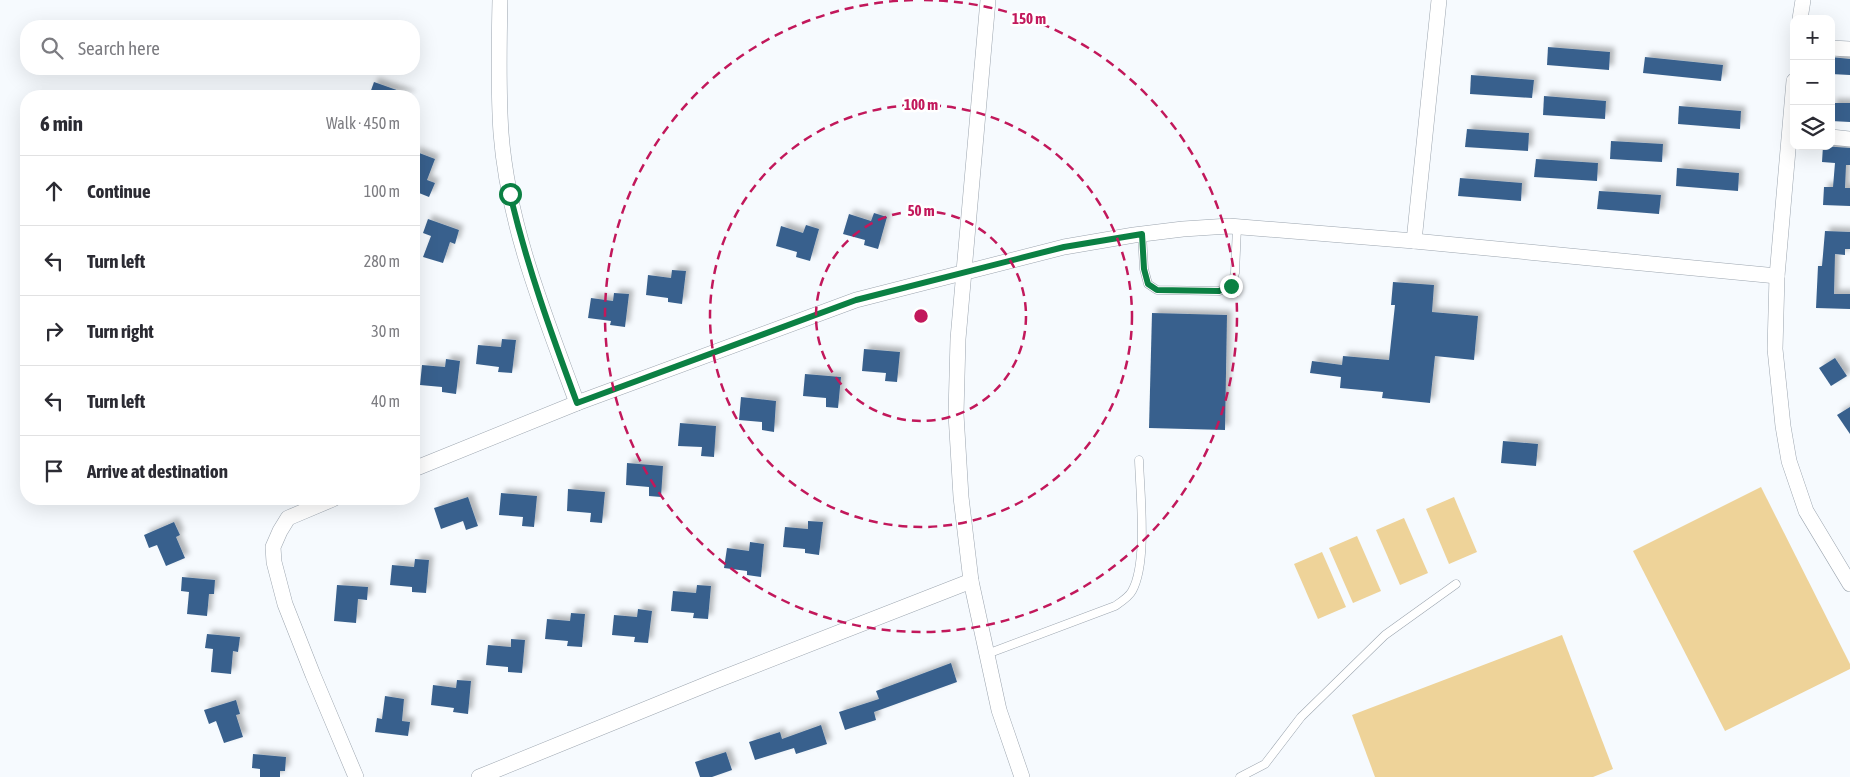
<!DOCTYPE html>
<meta charset="utf-8">
<style>
body{margin:0;font-family:"Asap Condensed",sans-serif;background:#f2f2f3;color:#2b2b33}
.controls{position:absolute;right:15px;top:15px;display:grid;overflow:hidden;border-radius:10px;box-shadow:0 5px 20px #0002}
.controls button{width:45px;height:45px;display:grid;place-items:center;padding:0;border:0;border-bottom:1px solid #e1e1e2;background:#fff;color:#2b2b33;font:25px sans-serif}
.stop{position:absolute;width:15px;height:15px;margin:-11px;border:4px solid #0b8043;border-radius:50%;background:#fff}
.stop.end{background:#0b8043;border-color:#fff;box-shadow:0 1px 5px #0008}
.list{margin:0;padding:0;list-style:none}
h2{display:flex;justify-content:space-between;align-items:center;height:65px;margin:0;padding:0 20px;font-size:21px}
h2 small{font-size:16px;font-weight:400;color:#7c7c81}
.list li{display:grid;grid-template-columns:32px 1fr auto;gap:15px;align-items:center;box-sizing:border-box;height:70px;padding:0 20px;border-top:1px solid #e1e1e2}
.list b{display:block;font-size:19px;white-space:nowrap}
.list em{font-size:16px;font-style:normal;color:#7c7c81}
.icon{flex:none;width:28px;height:28px;fill:none;stroke:currentColor;stroke-width:2;stroke-linecap:round;stroke-linejoin:round}
.map{position:relative;flex:none;width:1850px;height:777px;overflow:hidden}
.search{position:absolute;background:#fff;box-shadow:0 5px 20px #0002;left:20px;top:20px;width:400px;height:55px;display:flex;align-items:center;gap:12px;box-sizing:border-box;padding:0 18px;border-radius:20px;color:#7c7c81;font-size:19px}
.panel{position:absolute;background:#fff;box-shadow:0 5px 20px #0002;left:20px;top:90px;width:400px;height:415px;border-radius:20px}
.map>svg:first-child{display:block}
</style>
<div class="map">
<svg width="1850" height="777" viewBox="0 0 1850 777">
<defs>
<filter id="shadow"><feDropShadow dx="4.5" dy="-4.5" stdDeviation="2.5" flood-color="#0004"/></filter>
</defs>
<rect width="100%" height="100%" fill="#f6fafe"/>
<g fill="#eed399">
<path d="M1761,487L1850,664V669L1725,731L1633,551Z"/>
<path d="M1454,497L1477,552L1449,564L1426,509Z"/>
<path d="M1404,518L1428,573L1400,585L1376,530Z"/>
<path d="M1357,536L1381,591L1353,603L1329,548Z"/>
<path d="M1322,552L1346,607L1318,619L1294,564Z"/>
<path d="M1562,635L1613,769L1593,777H1375L1352,715Z"/>
</g>
<g fill="#39618d" filter="url(#shadow)">
<path d="M1548,47L1610,52L1609,70L1547,65Z"/>
<path d="M1645,57L1723,65L1721,81L1643,73Z"/>
<path d="M1831,57L1850,59V75L1831,74Z"/>
<path d="M1471,75L1534,80L1532,98L1470,94Z"/>
<path d="M374,82L411,95V96H369Z"/>
<path d="M1544,96L1606,101L1605,119L1543,115Z"/>
<path d="M1832,103H1850V122L1831,121Z"/>
<path d="M1679,106L1741,111L1740,129L1678,124Z"/>
<path d="M1467,129L1529,133L1528,151L1465,147Z"/>
<path d="M1611,141L1663,144L1662,162L1610,159Z"/>
<path d="M1823,146L1850,148V165H1846L1845,188H1850V206L1823,205L1824,187H1833L1835,163L1822,162Z"/>
<path d="M414,151L435,159L427,180L435,183L429,197L414,191Z"/>
<path d="M1536,159L1598,163L1597,181L1534,177Z"/>
<path d="M1677,168L1739,173L1738,191L1676,186Z"/>
<path d="M1460,178L1522,183L1521,201L1458,196Z"/>
<path d="M1599,191L1661,195L1659,214L1597,209Z"/>
<path d="M874,213L887,217L878,249L864,245L865,240L843,234L849,214L871,221Z"/>
<path d="M428,219L459,230L455,244L450,242L443,263L423,257L431,236L423,233Z"/>
<path d="M806,225L819,229L810,261L796,257L797,252L776,246L781,226L803,233Z"/>
<path d="M1825,231L1850,232V249H1845V255L1835,254L1834,294H1850V309L1816,308L1818,266H1822Z"/>
<path d="M672,270L686,271L682,304L668,302V298L646,295L648,275L671,278Z"/>
<path d="M1393,282L1434,285L1432,312L1478,316L1474,360L1435,356L1430,403L1382,398L1383,392L1340,388L1341,377L1310,373L1312,361L1342,365L1343,356L1389,360L1395,305H1391Z"/>
<path d="M614,293L629,294L625,327L610,325L611,321L588,318L591,298L613,301Z"/>
<path d="M1152,313L1227,315L1225,430L1149,428Z"/>
<path d="M502,339L516,340L512,373L498,372L499,367L476,364L478,345L501,347Z"/>
<path d="M864,349L900,352L897,382L885,381L886,373L862,371Z"/>
<path d="M1835,358L1847,376L1831,386L1819,368Z"/>
<path d="M446,359L460,361L456,394L442,392V387L420,385L422,365L445,367Z"/>
<path d="M805,374L841,377L838,408L826,407V398L803,396Z"/>
<path d="M741,397L776,401L774,432L762,430V422L739,420Z"/>
<path d="M1850,407V434L1837,415Z"/>
<path d="M680,423L716,426L714,457L701,456L702,447L678,446Z"/>
<path d="M1503,441L1538,444L1536,466L1501,463Z"/>
<path d="M627,463L663,466L661,497L649,496V487L626,485Z"/>
<path d="M568,489L605,492L602,523L590,522L591,513L567,511Z"/>
<path d="M501,493L537,496L534,527L522,526L523,517L499,515Z"/>
<path d="M468,497L478,526L466,530L463,521L441,529L434,508Z"/>
<path d="M808,521L823,522L819,555L805,553V549L783,547L785,527L808,529Z"/>
<path d="M174,522L180,535L176,537L185,558L166,566L157,545L149,548L144,535Z"/>
<path d="M750,542L764,544L761,577L747,575V571L724,568L727,548L749,551Z"/>
<path d="M415,559L429,560L426,593L412,592V587L390,585L392,565L414,567Z"/>
<path d="M182,577L215,580L214,594H209L207,616L187,614L189,592L181,591Z"/>
<path d="M337,585L368,587L367,600L358,599L356,623L334,621Z"/>
<path d="M697,585L711,586L708,619L693,618L694,613L671,611L673,591L696,593Z"/>
<path d="M638,609L652,611L648,643L634,642L635,637L612,635L614,615L637,617Z"/>
<path d="M571,613L585,614L582,647L567,646L568,641L545,639L547,619L570,621Z"/>
<path d="M207,634L240,637L238,652L233,651L231,674L211,672L213,649L205,648Z"/>
<path d="M511,639L525,640L522,673L508,672V667L486,665L488,645L511,647Z"/>
<path d="M951,663L957,682L874,712L876,720L845,730L839,712L879,699L876,691Z"/>
<path d="M457,680L471,681L468,714L453,712L454,708L431,705L433,685L456,688Z"/>
<path d="M385,696L404,699L402,721L410,722L408,736L375,732L377,718L382,719Z"/>
<path d="M236,700L240,714L236,715L243,737L224,743L216,721L209,724L204,710Z"/>
<path d="M821,725L827,744L796,754L794,748L755,760L749,742L780,732L782,739Z"/>
<path d="M726,752L732,770L712,777H700L695,762Z"/>
<path d="M253,754L286,757L285,771H280V777H260V769L252,768Z"/>
</g>
<g fill="none" stroke-linecap="round" stroke-linejoin="round">
<g stroke="#9ca5af" stroke-width="9">
<g id="lane">
<path d="M1142,234L1144,269L1148,284L1157,290L1219,291L1231,286L1235,273L1237,227"/>
<path d="M987,654L1115,606C1121,602 1129,597 1132,591C1148,563 1140,493 1139,460"/>
<path d="M1240,777L1265,764L1301,717L1385,635L1456,584"/>
</g>
</g>
<g stroke="#9ca5af" stroke-width="16">
<g id="street">
<path d="M500,0C499,44 498,89 501,133C508,226 545,316 577,403"/>
<path d="M988,0L958,339L956,414L961,497L971,581L999,710L1022,777"/>
<path d="M1800,19L1803,0"/>
<path d="M1831,48L1850,49"/>
<path d="M1794,81L1777,276L1775,349L1783,426L1789,461L1806,511L1850,584"/>
<path d="M1831,137L1850,139"/>
<path d="M1414,241L1439,0"/>
<path d="M414,469L577,403L856,300L1064,247L1134,235L1183,229L1229,226L1414,241L1777,276"/>
<path d="M333,499L288,518L280,531L273,547L274,562L285,604L313,675L356,777"/>
<path d="M479,777L715,681L971,581"/>
</g>
</g>
<use href="#lane" stroke="#fff" stroke-width="8"/>
<use href="#street" stroke="#fff" stroke-width="15"/>
</g>
<g fill="none" stroke-linecap="round" stroke-linejoin="round">
<path stroke="#0b8043" stroke-width="6" d="M510,194C527,266 551,333 577,403L856,300L1064,247L1142,234L1144,269L1148,284L1157,290L1219,291L1231,286"/>
</g>
<g fill="none" stroke="#c2185b" stroke-width="2.5" stroke-dasharray="9 6">
<circle cx="921" cy="316" r="105"/>
<circle cx="921" cy="316" r="211"/>
<path d="M924 0A316 316 0 1 1 918 0"/>
</g>
<circle cx="921" cy="316" r="8" fill="#c2185b" stroke="#fff" stroke-width="2.5"/>
<g font-size="15" text-anchor="middle" font-weight="bold" fill="#c2185b" stroke="#fff" stroke-width="5" stroke-linejoin="round" paint-order="stroke">
<text x="1029" y="24">150 m</text>
<text x="921" y="110">100 m</text>
<text x="921" y="216">50 m</text>
</g>
</svg>
<div class="controls">
<button>+</button>
<button>−</button>
<button><svg class="icon" aria-label="layers" viewBox="0 0 24 24"><path d="M12 4l9 5-9 5-9-5zM3 14l9 5 9-5"/></svg></button>
</div>
<div class="stop" style="left:510px;top:194px"></div>
<div class="stop end" style="left:1231px;top:286px"></div>
<div class="search"><svg class="icon" aria-label="search" viewBox="0 0 24 24"><circle cx="10" cy="10" r="6"/><path d="M15 15l6 6"/></svg>Search here</div>
<section class="panel">
<h2>6 min<small>Walk · 450 m</small></h2>
<ul class="list">
<li><svg class="icon" aria-label="ahead" viewBox="0 0 24 24"><path d="M12 20V5M6 11l6-6 6 6"/></svg><div><b>Continue</b></div><em>100 m</em></li>
<li><svg class="icon" aria-label="left" viewBox="0 0 24 24"><path d="M17 20v-9H6M10 6l-5 5 5 5"/></svg><div><b>Turn left</b></div><em>280 m</em></li>
<li><svg class="icon" aria-label="right" viewBox="0 0 24 24"><path d="M7 20v-9h11M14 6l5 5-5 5"/></svg><div><b>Turn right</b></div><em>30 m</em></li>
<li><svg class="icon" aria-label="left" viewBox="0 0 24 24"><path d="M17 20v-9H6M10 6l-5 5 5 5"/></svg><div><b>Turn left</b></div><em>40 m</em></li>
<li><svg class="icon" aria-label="arrive" viewBox="0 0 24 24"><path d="M6 21V4h12l-3 4 3 4H6"/></svg><div><b>Arrive at destination</b></div></li>
</ul>
</section>
</div>
